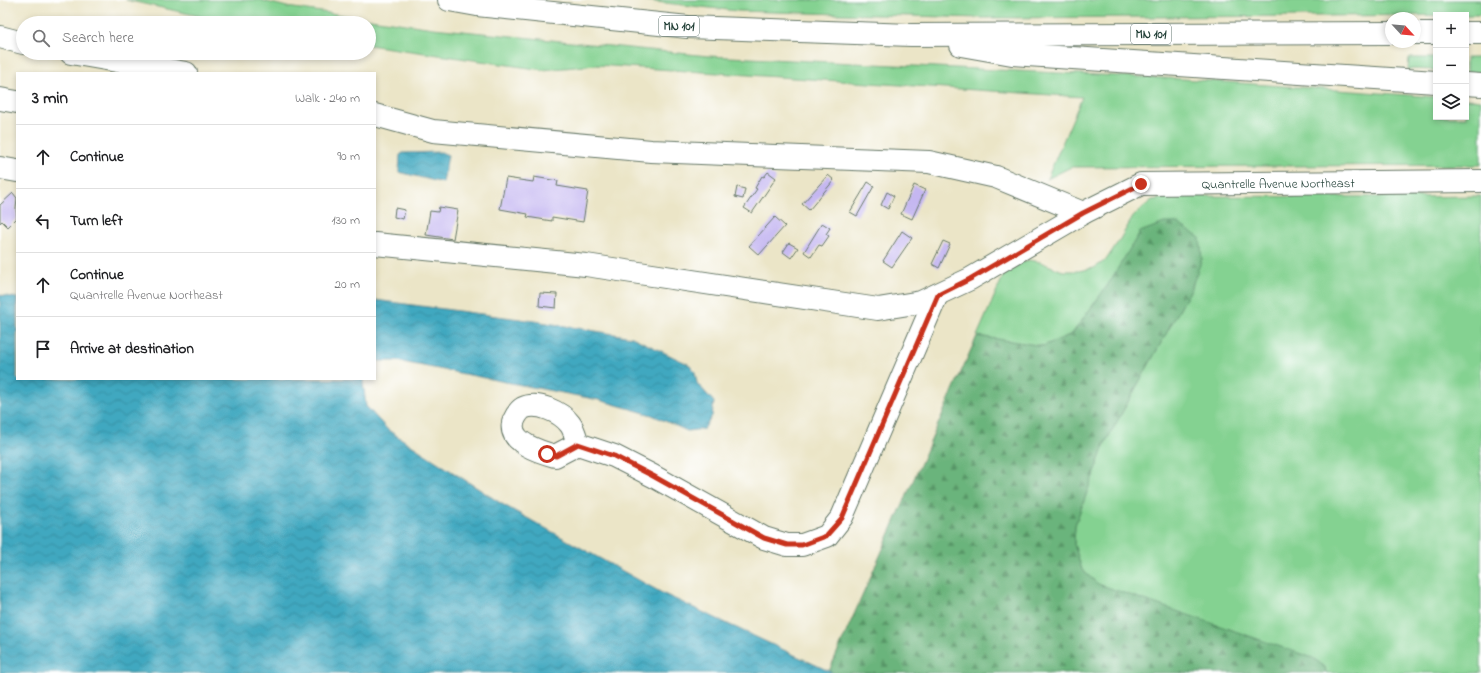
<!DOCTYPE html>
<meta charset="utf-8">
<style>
body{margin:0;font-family:"Indie Flower",sans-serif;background:#f6f6f6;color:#202124}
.controls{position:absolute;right:12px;top:12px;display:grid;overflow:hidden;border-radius:0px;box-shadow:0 2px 6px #0003}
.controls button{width:36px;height:36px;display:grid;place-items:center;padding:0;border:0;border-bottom:1px solid #e0e0e0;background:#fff;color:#202124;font:20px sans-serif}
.compass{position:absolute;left:1385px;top:12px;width:36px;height:36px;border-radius:50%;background:#fff;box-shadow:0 2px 6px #0003;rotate:116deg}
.stop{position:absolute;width:12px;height:12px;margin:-9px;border:3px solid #c8321e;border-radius:50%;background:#fff}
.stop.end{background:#c8321e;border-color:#fff;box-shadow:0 1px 4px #0008}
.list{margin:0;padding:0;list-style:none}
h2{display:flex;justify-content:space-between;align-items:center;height:52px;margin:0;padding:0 16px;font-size:17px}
h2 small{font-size:13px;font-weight:400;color:#757577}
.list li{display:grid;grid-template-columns:26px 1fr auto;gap:12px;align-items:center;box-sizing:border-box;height:64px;padding:0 16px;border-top:1px solid #e0e0e0}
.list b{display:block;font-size:15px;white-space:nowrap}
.list p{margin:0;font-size:13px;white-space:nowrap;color:#757577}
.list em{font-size:13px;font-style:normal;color:#757577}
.icon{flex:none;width:22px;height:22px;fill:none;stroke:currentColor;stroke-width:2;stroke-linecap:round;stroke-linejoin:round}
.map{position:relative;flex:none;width:1481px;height:673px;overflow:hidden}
.search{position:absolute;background:#fff;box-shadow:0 2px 6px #0003;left:16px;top:16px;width:360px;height:44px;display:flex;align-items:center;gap:10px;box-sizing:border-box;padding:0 14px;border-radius:22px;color:#757577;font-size:15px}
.panel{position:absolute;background:#fff;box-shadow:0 2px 6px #0003;left:16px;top:72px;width:360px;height:308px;border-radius:0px}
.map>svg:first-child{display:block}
</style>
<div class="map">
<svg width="1481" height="673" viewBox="0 0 1481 673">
<defs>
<pattern id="forest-firs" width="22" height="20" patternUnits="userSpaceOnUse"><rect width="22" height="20" fill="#6bb47b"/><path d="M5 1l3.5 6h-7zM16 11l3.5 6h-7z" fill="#579466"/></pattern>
<pattern id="water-waves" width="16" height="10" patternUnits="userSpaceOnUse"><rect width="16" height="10" fill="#40a8c0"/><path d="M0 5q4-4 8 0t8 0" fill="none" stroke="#358a9d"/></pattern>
</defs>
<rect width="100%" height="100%" fill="#fff"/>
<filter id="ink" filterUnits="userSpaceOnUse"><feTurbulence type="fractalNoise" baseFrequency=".025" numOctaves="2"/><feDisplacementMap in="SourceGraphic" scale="8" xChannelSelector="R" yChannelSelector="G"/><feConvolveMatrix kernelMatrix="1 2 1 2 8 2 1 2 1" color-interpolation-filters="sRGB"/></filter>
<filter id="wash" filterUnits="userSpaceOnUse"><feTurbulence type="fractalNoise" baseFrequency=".012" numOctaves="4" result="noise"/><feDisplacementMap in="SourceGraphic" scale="16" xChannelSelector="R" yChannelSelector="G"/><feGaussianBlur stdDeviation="0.9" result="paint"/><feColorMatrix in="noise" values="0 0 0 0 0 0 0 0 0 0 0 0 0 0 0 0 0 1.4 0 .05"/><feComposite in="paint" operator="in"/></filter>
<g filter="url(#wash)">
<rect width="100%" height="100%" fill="#ebe5c7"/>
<g fill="#84d291" stroke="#528862">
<path d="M126,0H260L287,7L433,28L708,56L1183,79L1436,97V117H1466V99L1481,100V165L1071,167L1047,179L1082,97L596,65L543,70L369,45V23H231Z"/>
<path d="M638,0H1481V15L981,18L737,11Z"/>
<path d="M1409,58H1436V70L1408,69Z"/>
<path d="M1466,58H1481V73L1466,72Z"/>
<path d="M1176,196L1404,197L1481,196V673H1326L1325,667L1098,584L1082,570L1074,544L1075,525L1105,443L1190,291L1107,286L1072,334L1043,346L977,336L1008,265L1029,260L1040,262L1063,271H1078L1094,268L1106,260L1120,239L1133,217L1141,209L1152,200Z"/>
</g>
<path fill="url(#forest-firs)" stroke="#457858" d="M1164,223H1177L1200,238L1202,259L1190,291L1105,443L1075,525L1074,544L1082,570L1098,584L1313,658L1325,667L1326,673H833L829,671L977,336L1043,346L1072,334L1107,286L1140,232Z"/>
<g fill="url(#water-waves)" stroke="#30727a">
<path d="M441,152L448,155L443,183L399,172L400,155L403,153Z"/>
<path d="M0,295L17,298V379H364L363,382L366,406L388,430L502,504L664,594L833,673H0Z"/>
<path d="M375,300L535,321L632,337L690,365L695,372L697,383L714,402L712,416L704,429L687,431L652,415L599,400L397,361H378L375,364Z"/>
</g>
<g id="blocks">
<g fill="#c5b7f1">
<path d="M768,172L776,178L752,213L744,208L757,189L755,188L762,176L764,177Z"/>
<path d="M828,175L834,180L809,210L802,204Z"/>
<path d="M534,177L558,181L557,186L588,191L583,222L552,217V221L527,217L528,214L500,209L506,178L533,182Z"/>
<path d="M868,182L874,186L857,216L850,212Z"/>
<path d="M914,185L925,190L912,219L901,214Z"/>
<path d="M737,187L745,189L743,199L735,197Z"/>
<path d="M887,192L894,196L888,209L881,205Z"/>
<path d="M13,193L17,198L16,208L17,218L8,227L2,221L0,223V205Z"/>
<path d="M439,207L458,210L453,239L426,235L430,211L438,212Z"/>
<path d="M395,208L405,210L403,219L394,217Z"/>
<path d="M775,217L785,226L759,255L749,246Z"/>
<path d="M822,223L830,228L826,234L829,236L822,246L819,245L811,257L804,252Z"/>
<path d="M902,231L912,238L892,267L883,261Z"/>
<path d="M943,241L950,244L939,268L932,264Z"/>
<path d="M789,243L798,248L791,258L783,252Z"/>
<path d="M540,293L557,294L556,308L539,306Z"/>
</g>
</g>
</g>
<g filter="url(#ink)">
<use href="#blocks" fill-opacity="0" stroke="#667867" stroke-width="1"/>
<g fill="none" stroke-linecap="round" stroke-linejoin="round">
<g stroke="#667867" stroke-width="24">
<g id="minor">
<path d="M0,37L23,43"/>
<path d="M71,53L186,73"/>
<path d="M0,99L17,102"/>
<path d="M375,115L433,131L651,151L929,162L996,177L1083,213"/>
<path d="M0,168L17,171"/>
<path id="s1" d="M375,244L586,265L878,309L921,302L970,279L1083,213L1141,184L1481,181"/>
<path d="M578,444C576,438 574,429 570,424C561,412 537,401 523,408C518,411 514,419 513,423C509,443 541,452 555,456L578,444L614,456L653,476L764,538L787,545H802L827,536L842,517L937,295"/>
</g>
</g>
<g stroke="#667867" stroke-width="24">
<g id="highway">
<path d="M449,0L477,5L688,27L911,35L1391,33"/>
<path d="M1415,33H1436"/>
<path d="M1466,33H1481"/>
<path d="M961,45L1012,54L1436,82"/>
<path d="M1466,84L1481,85"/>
</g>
</g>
<use href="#minor" stroke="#fff" stroke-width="22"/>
<use href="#highway" stroke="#fff" stroke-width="22"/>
</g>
</g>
<g fill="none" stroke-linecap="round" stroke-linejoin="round" filter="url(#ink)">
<path stroke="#c8321e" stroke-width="5" d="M547,454L556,456L578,444L614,456L653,476L764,538L787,545H802L826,536L842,518L938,295L970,279L1083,213L1141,184"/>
</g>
<g text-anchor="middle" stroke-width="3.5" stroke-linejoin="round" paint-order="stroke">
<g fill="#fff" stroke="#627771" stroke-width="1">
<rect x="659" y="16" width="40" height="20" rx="3"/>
<rect x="1131" y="24" width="40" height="20" rx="3"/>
</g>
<g font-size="12" font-weight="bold" fill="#1f3d34">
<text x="679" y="30">MN 101</text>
<text x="1151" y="38">MN 101</text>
</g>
<g font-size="13" fill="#1f3d34" stroke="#fff">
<text dy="5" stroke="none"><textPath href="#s1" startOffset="938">Quantrelle Avenue Northeast</textPath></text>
</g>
</g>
</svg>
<div class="controls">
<button>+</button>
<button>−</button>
<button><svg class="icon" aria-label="layers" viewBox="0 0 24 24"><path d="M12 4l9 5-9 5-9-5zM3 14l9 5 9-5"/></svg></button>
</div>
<svg class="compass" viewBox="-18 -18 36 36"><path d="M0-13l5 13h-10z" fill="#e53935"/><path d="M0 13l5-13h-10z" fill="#757577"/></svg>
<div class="stop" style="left:547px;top:454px"></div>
<div class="stop end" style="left:1141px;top:184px"></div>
<div class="search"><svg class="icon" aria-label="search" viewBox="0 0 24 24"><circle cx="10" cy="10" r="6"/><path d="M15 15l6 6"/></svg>Search here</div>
<section class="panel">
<h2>3 min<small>Walk · 240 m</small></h2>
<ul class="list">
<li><svg class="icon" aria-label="ahead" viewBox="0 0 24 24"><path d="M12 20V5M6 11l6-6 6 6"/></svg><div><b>Continue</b></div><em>90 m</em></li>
<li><svg class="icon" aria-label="left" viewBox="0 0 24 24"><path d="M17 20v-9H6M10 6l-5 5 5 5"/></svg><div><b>Turn left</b></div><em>130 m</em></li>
<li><svg class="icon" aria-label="ahead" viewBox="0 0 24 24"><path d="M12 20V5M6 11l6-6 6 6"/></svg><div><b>Continue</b><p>Quantrelle Avenue Northeast</p></div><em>20 m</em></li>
<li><svg class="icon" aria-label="arrive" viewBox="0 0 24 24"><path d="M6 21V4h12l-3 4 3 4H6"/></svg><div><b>Arrive at destination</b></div></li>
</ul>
</section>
</div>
